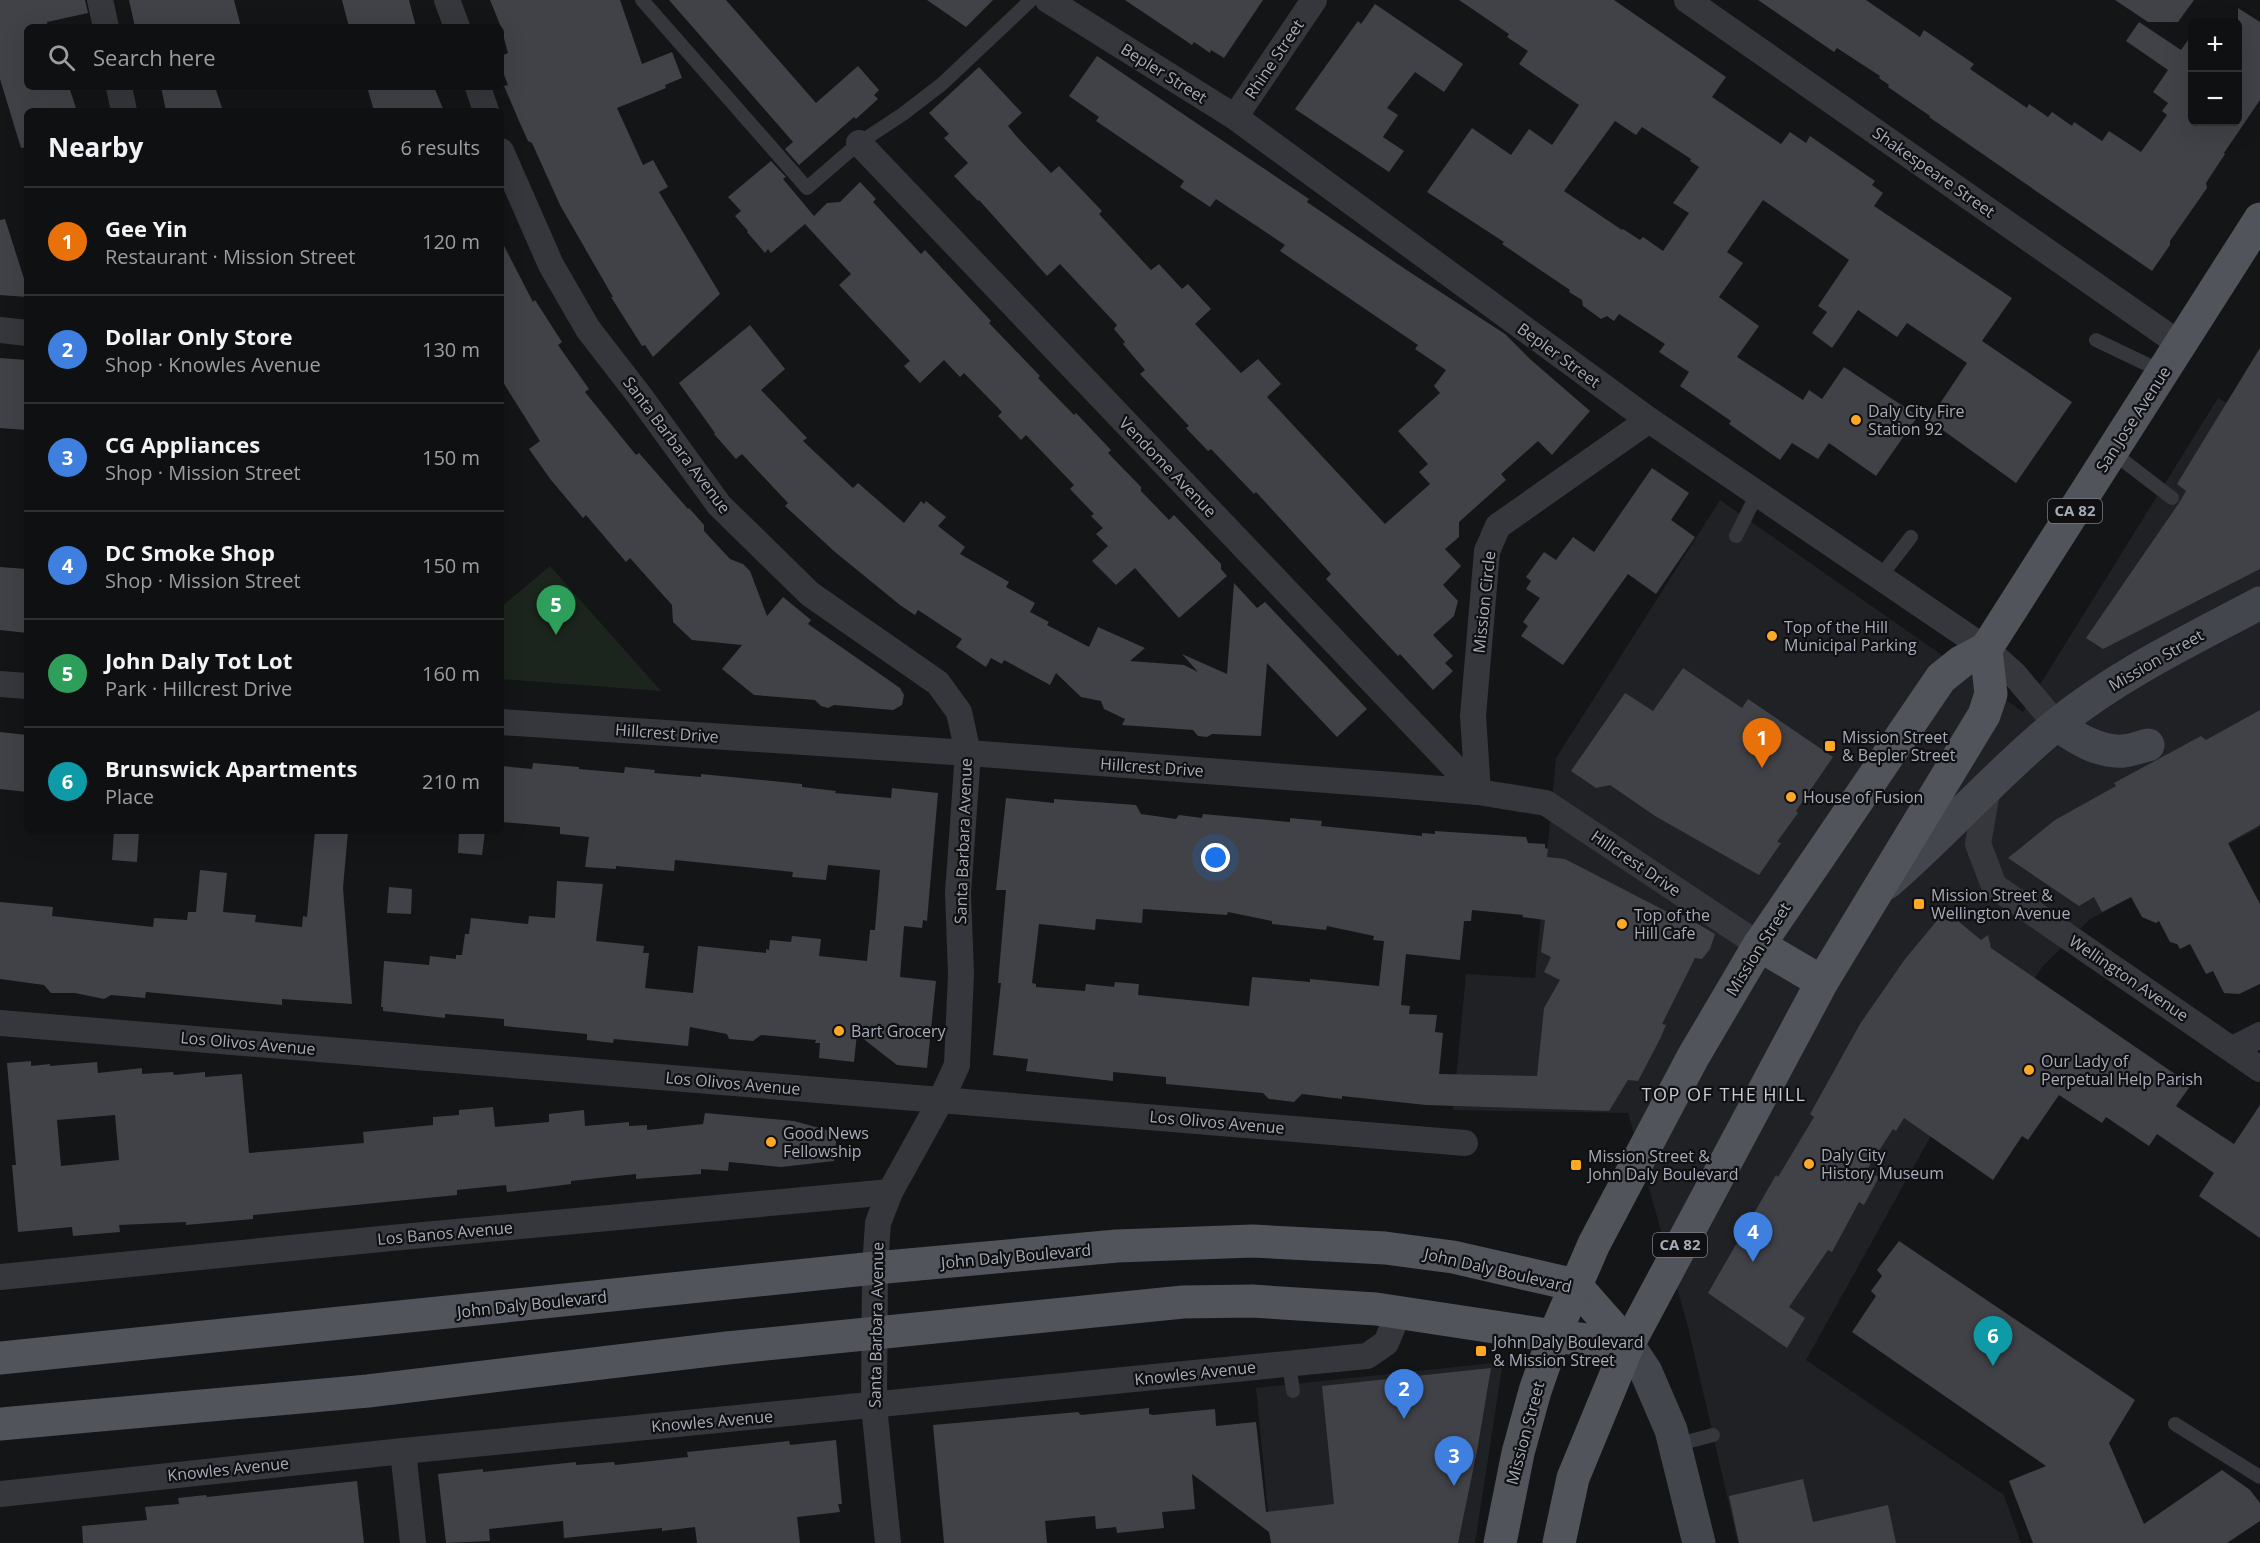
<!DOCTYPE html>
<meta charset="utf-8">
<style>
body{margin:0;font-family:"Open Sans",sans-serif;background:#1d1e1f;color:#f1f3f6}
.controls{position:absolute;right:18px;top:18px;display:grid;overflow:hidden;border-radius:9px;box-shadow:0 6px 24px #0002}
.controls button{width:54px;height:54px;display:grid;place-items:center;padding:0;border:0;border-bottom:2px solid #2f3031;background:#0f1011;color:#f1f3f6;font:30px sans-serif}
.you{position:absolute;left:1216px;top:858px;width:21px;height:21px;margin:-15px;border:4px solid #fff;border-radius:50%;background:#1a73e8;box-shadow:0 0 0 9px #1a73e833}
.badge{display:grid;place-items:center;width:39px;height:39px;border-radius:50%;background:#7c3aed;color:#fff;font-size:20px;font-weight:700}
.pin{position:absolute;translate:-50% -50px;filter:drop-shadow(0 2px 3px #0008)}
.pin::after{content:'';position:absolute;top:32px;width:21px;height:18px;background:inherit;clip-path:polygon(0 0,100% 0,50% 100%)}
.list{margin:0;padding:0;list-style:none}
h2{display:flex;justify-content:space-between;align-items:center;height:78px;margin:0;padding:0 24px;font-size:26px}
h2 small{font-size:20px;font-weight:400;color:#9b9d9f}
.list li{display:grid;grid-template-columns:39px 1fr auto;gap:18px;align-items:center;box-sizing:border-box;height:108px;padding:0 24px;border-top:2px solid #2f3031}
.list b{display:block;font-size:22px;white-space:nowrap}
.list p{margin:0;font-size:20px;white-space:nowrap;color:#9b9d9f}
.list em{font-size:20px;font-style:normal;color:#9b9d9f}
.icon{flex:none;width:33px;height:33px;fill:none;stroke:currentColor;stroke-width:2;stroke-linecap:round;stroke-linejoin:round}
.map{position:relative;flex:none;width:2260px;height:1543px;overflow:hidden}
.search{position:absolute;background:#0f1011;box-shadow:0 6px 24px #0002;left:24px;top:24px;width:480px;height:66px;display:flex;align-items:center;gap:15px;box-sizing:border-box;padding:0 21px;border-radius:9px;color:#9b9d9f;font-size:22px}
.panel{position:absolute;background:#0f1011;box-shadow:0 6px 24px #0002;left:24px;top:108px;width:480px;height:726px;border-radius:9px}
.map>svg:first-child{display:block}
</style>
<div class="map">
<svg width="2260" height="1543" viewBox="0 0 2260 1543">
<rect width="100%" height="100%" fill="#141517"/>
<g fill="#202124">
<path d="M2218,398L2260,421V827L2089,920L2043,966L1947,1107L1806,1360L2004,1495L2021,1543H1738L1688,1327L1628,1113L1453,1110L1466,974L1535,978L1556,758L1720,500L2023,712Z"/>
<path d="M1503,1362L1475,1543H1271L1256,1388Z"/>
</g>
<path fill="#1c251d" d="M550,566L661,691L501,679V607Z"/>
<g fill="#404247" fill-rule="evenodd">
<path d="M0,0H85L88,13L47,22L48,27H27V87H69L77,111H27V147L21,148L0,79Z"/>
<path d="M129,0H234L241,27H135Z"/>
<path d="M342,0H409L416,27H349Z"/>
<path d="M490,0H620L642,64L672,52L682,78L665,85L666,88L617,108L643,165L653,160L668,187L659,192L720,294L653,357L645,345L642,346L611,297H613L560,205L532,143L528,141L519,121L504,86L508,85L501,67V56L508,53L501,27Z"/>
<path d="M669,0H726L816,103L858,66L879,90L874,95L878,99L856,119L854,117L799,165L785,149L793,142Z"/>
<path d="M927,0H993L966,27Z"/>
<path d="M1125,0H1263L1224,58L1211,50L1210,53L1194,42L1192,45Z"/>
<path d="M1459,0H1614L1726,77L1712,97L1781,144L1790,132L1806,143L1810,136L1875,181L1872,185L1883,193L1874,206L2012,298L1982,341L2072,402L2016,483L1929,420L1967,363L1907,323L1897,337L1858,310L1832,348L1812,333L1827,312L1818,306L1849,260L1763,200L1727,252L1743,263L1719,297L1759,326L1737,357L1803,400L1809,390L1822,399L1844,367L1918,416L1876,476L1829,443L1818,459L1792,443L1780,460L1729,424L1731,421L1680,386L1689,372L1659,352L1665,344L1619,314L1614,321L1607,316L1601,319L1583,306L1582,300L1569,292L1570,290L1502,244L1504,242L1427,192L1472,128L1511,155L1529,129L1552,145L1579,105L1519,64L1528,51L1507,37L1509,34ZM1615,121L1636,135L1642,127L1691,159L1690,161L1699,167L1673,203L1689,213L1663,251L1643,237L1640,240L1623,229L1622,230L1564,191Z"/>
<path d="M1758,0H1866L1920,37L1924,30L1974,64L1970,69L2027,108L2029,104L2048,117L2052,112L2072,126L2074,122L2102,141L2109,131L2141,152L2167,115L2162,111L2168,103L2153,92L2168,70L2126,41L2139,22L2181,50L2193,33V122H2238V8L2260,22V100L2224,153L2225,154L2206,183L2207,188L2170,241V245L2152,271L1929,117L1930,116L1888,87L1889,85L1879,78L1880,76L1837,48L1834,52Z"/>
<path d="M2115,0H2194L2178,22H2148Z"/>
<path d="M1375,4L1463,64L1444,92L1415,72L1387,108L1398,115L1383,137L1404,151L1389,172L1295,109L1358,21L1361,24Z"/>
<path d="M1097,56L1309,199L1307,202L1405,269L1505,334L1531,360L1590,411L1552,455L1538,441L1501,474L1506,480L1459,522V537L1445,549L1461,566L1443,585L1458,601L1454,616L1433,635L1453,656L1445,663L1453,671L1433,690L1400,654L1398,656L1326,579L1331,574L1256,492L1254,494L1211,449L1208,451L1186,428L1189,426L1140,374L1145,370L1123,344L1125,342L1114,329L1117,325L1060,264L1047,276L979,200L978,201L954,176L968,163L944,138L949,134L929,113L979,67L1022,113L1008,126L1017,137L1051,173L1059,166L1102,211L1099,214L1151,270L1159,264L1182,289L1188,284L1211,309L1195,324L1241,373L1258,359L1281,384L1267,397L1385,524L1430,484L1419,472L1428,464L1398,431L1440,393L1434,386L1446,370L1415,349L1418,345L1280,251L1285,245L1216,199L1210,207L1180,187L1184,181L1096,121L1099,117L1069,96Z"/>
<path d="M161,87H215L223,111H166Z"/>
<path d="M367,87H434L444,111H374Z"/>
<path d="M771,161L786,177L783,179L814,216L827,203L840,202L860,182L876,199L873,202L921,254L925,250L991,321L989,323L1040,376L1038,378L1074,415L1076,413L1111,450L1108,453L1141,487V491L1169,520L1174,515L1221,564V569L1227,576L1179,618L1135,568L1116,585L1092,561L1108,546L1096,534L1103,528L1091,516L1094,514L1070,489L1074,485L1026,435L1021,440L998,416L1002,412L964,373L960,377L944,360L920,383L904,366L910,361L839,285L851,274L805,224L771,253L768,249L765,253L747,232L748,231L735,216L741,211L728,197Z"/>
<path d="M5,219L27,288V297L0,295V220Z"/>
<path d="M501,240L533,302L535,300L562,342L558,345L589,389L585,392L636,455L639,453L688,509L689,508L704,525V531L730,559L743,564L750,571L767,616L783,597L811,620L808,624L900,688L904,695L902,705L893,710L834,705L828,708L821,706L815,700L754,695L722,669L742,645L692,640L673,622L672,605L630,558L626,562L586,515L583,518L551,480L529,449L540,441L501,379Z"/>
<path d="M750,325L785,369L761,390L807,438L803,441L853,488L858,483L904,523L921,501L924,504L926,501L946,517L938,526L965,547L960,554L1009,582L1006,587L1035,603L1030,612L1049,622L1047,625L1089,647L1098,627L1145,648L1130,661L1184,665L1198,672L1182,654L1227,674L1234,583L1257,608L1265,602L1367,709L1337,737L1267,663L1261,736L1212,734L1207,737L1198,736L1193,730L1122,725L1125,719L1104,709L1101,701L1081,697L1056,673L1050,685L1004,660L1002,664L991,658L986,667L956,647L962,639L918,610L915,615L900,605L835,552L785,506L788,503L742,454L736,459L714,434L715,433L679,383Z"/>
<path d="M2260,348V569L2103,649L2086,638L2179,503L2186,491L2177,484Z"/>
<path d="M0,358L27,360V430L0,428Z"/>
<path d="M1652,468L1689,493L1671,520L1695,537L1656,594L1628,574L1563,665L1521,636L1528,626L1523,622L1540,598L1526,589L1531,581L1526,577L1544,552L1556,560L1573,537L1594,552Z"/>
<path d="M0,567L27,569V633L0,630Z"/>
<path d="M1683,668L1742,708L1748,699L1833,757L1796,811L1798,813L1777,842L1781,843L1759,875L1655,816L1610,785L1596,788L1571,771L1625,693L1653,711Z"/>
<path d="M2260,710V825L2228,843L2260,904V984L2239,994L2224,993L2213,971L2206,974L2190,944L2180,949L2177,944L2170,942L2159,921L2156,923L2142,917L2131,897L2102,912L2094,897L2079,906L2008,858L2055,820L2116,786L2114,783L2201,736L2206,740Z"/>
<path d="M0,732L27,735V792L0,789Z"/>
<path d="M533,763L579,767V769L624,773L625,767L655,770L654,773L701,777V774L802,784V787L836,791L835,793L891,798L892,788L938,793L927,921L923,920L922,928L904,926L900,977L936,981L927,1068L897,1065L857,1034L854,1062L819,1058L820,1043H815L816,1040L761,1035L753,1041L729,1039L727,1034L690,1027L688,1046L614,1039L613,1043L587,1040V1034L504,1026V1019L445,1014V1018L383,1011V1007H381L384,961L429,965L430,956L456,959V955H462L465,934H469L471,918L528,924L529,916L555,918L557,881L603,884L596,941L644,946L643,953H649L645,988L693,993L698,946L766,953V949L769,950L770,940L791,942L792,936L821,939L819,956L867,961L870,930H875L880,870L828,865L826,880L792,877L793,872L675,860L674,871L616,866V869L585,867L589,837L560,834V827L501,822V766L532,769Z"/>
<path d="M1006,798L1054,803V799L1136,805L1141,814L1176,819L1179,815L1202,818L1203,814L1290,822V818L1322,821L1321,826L1422,836V833L1435,834V831L1526,837L1528,843L1545,844V848L1548,849L1547,857L1565,859L1679,918L1681,914L1715,934L1710,949L1702,959L1695,958L1662,1024L1666,1025L1660,1039L1638,1081L1628,1080L1609,1111L1426,1105L1342,1096V1099L1302,1094L1294,1102L1269,1099L1263,1093L1166,1084V1077L1113,1072V1081L1026,1071L1028,1059L993,1055L1001,983H998L1006,890H996ZM1143,909L1227,915L1228,912L1272,921V924L1326,930L1327,926L1374,936L1373,940L1384,941L1379,986L1310,979V982L1252,977L1249,1006L1138,995L1139,984L1115,982L1114,987L1086,984L1085,991L1036,987V984L1032,983L1039,924L1095,930L1096,919L1142,923ZM1472,910L1523,915L1522,917L1545,920L1541,952L1551,957L1544,972L1560,980L1544,1008L1537,1076L1439,1074L1443,1033L1435,1032L1437,1015L1409,1014L1410,1006L1401,1005L1406,954L1460,960L1464,921H1471Z"/>
<path d="M114,831H139L137,862L112,860Z"/>
<path d="M315,831H348L343,888L352,1004L282,999V1005L146,992L145,998L111,995L104,999L75,993H51L44,985L0,979V902L53,907L52,916L153,927L154,918L187,920L188,912H196L200,870L227,873L223,912L256,915L255,922L302,927L303,916L307,917Z"/>
<path d="M459,831H485L482,855L458,853Z"/>
<path d="M389,887L412,889L411,914L387,913Z"/>
<path d="M1940,917L1952,922L1958,921L1981,940L1988,935L1991,948L2191,1085L2176,1106L2234,1144L2260,1105V1238L2199,1196L2214,1173L2157,1134L2149,1146L2106,1117L2102,1123L2059,1095L2028,1140L2022,1136L1993,1180L1904,1118L1896,1131L1893,1129L1866,1171L1879,1177L1864,1205L1859,1202L1832,1252L1828,1250L1789,1307L1805,1318L1787,1348L1708,1293L1776,1175L1778,1177L1814,1117L1810,1114L1860,1024L1905,959Z"/>
<path d="M31,1061V1066L50,1064V1066L97,1062L98,1073L142,1068V1074L173,1072L174,1075L205,1072V1077L242,1074L249,1153L364,1143L363,1132L433,1125V1117L459,1115V1110L493,1107L495,1127L549,1122V1114L584,1110L585,1126L629,1122V1126L647,1125V1130L703,1124L705,1113L794,1121L837,1133L834,1161L781,1167L729,1162L728,1171L701,1169V1174L636,1179V1174L571,1181V1184L507,1192L506,1185L457,1190V1195L253,1215V1219L186,1225V1222L119,1225L120,1232L73,1236L72,1227L18,1232L12,1165H16L7,1063ZM115,1115L119,1160L61,1166L57,1120Z"/>
<path d="M1899,1241L2135,1400L2109,1443L2144,1524L2222,1470L2250,1490L2260,1503V1521L2227,1543H2033L2009,1481L2046,1466L1852,1332L1876,1296L1871,1291L1882,1276L1877,1270Z"/>
<path d="M1491,1368L1477,1451L1458,1543H1271L1269,1532L1192,1474L1195,1509L1162,1512L1164,1528L1117,1533L1116,1527L1096,1529L1095,1516L1045,1521L1047,1543H944L933,1425L1078,1412L1081,1415L1149,1408V1414L1153,1415L1215,1409L1216,1426L1256,1422L1266,1512L1334,1504L1322,1386Z"/>
<path d="M836,1440L842,1504H838L840,1512L797,1517L800,1543H697L695,1527L662,1531V1528L564,1538L563,1521L489,1529L490,1541L446,1543L438,1474L483,1469V1472L576,1462V1465L614,1462L615,1465L688,1457L687,1452L789,1441L790,1445Z"/>
<path d="M1803,1479L1813,1522L1888,1505L1896,1543H1739L1729,1496Z"/>
<path d="M357,1481L364,1543H83L82,1526L147,1520L145,1507L179,1504L178,1498L206,1495L207,1497Z"/>
</g>
<g fill="none" stroke-linecap="round" stroke-linejoin="round">
<g stroke="#35373c" stroke-width="14">
<path d="M642,0L807,188L859,143L903,114L942,84L1031,0"/>
<path d="M2096,340L2163,372"/>
<path d="M2112,452L2172,498"/>
<path d="M1736,536L1757,494"/>
<path d="M1880,577L1911,537"/>
<path d="M1289,1364L1293,1391"/>
<path d="M2175,1424L2260,1477"/>
<path d="M1675,1445L1713,1435"/>
</g>
<g stroke="#35373c" stroke-width="26">
<path d="M100,0L106,27"/>
<path d="M447,0L457,27"/>
<path d="M1048,0L1235,117L1649,420L1986,649L2014,674L2057,725"/>
<path d="M1687,0L2181,345"/>
<path d="M119,87L124,111"/>
<path d="M478,87L486,111"/>
<path d="M1235,117L1314,0"/>
<path d="M859,143L1478,792"/>
<path d="M501,151L551,265L588,329L639,395L719,505L810,594L938,683L959,712L968,753L958,893L961,974L957,1065L941,1100L890,1192L878,1223L875,1268L874,1406L888,1543"/>
<path d="M0,330L27,333"/>
<path d="M0,684L27,686"/>
<path d="M501,722L968,753L1393,785L1478,792L1546,803L1759,945"/>
<path d="M1988,786L1978,844L1994,886L2260,1069"/>
<path d="M1478,792L1473,716L1487,551L1498,526L1649,420"/>
<path d="M0,1023L1465,1143"/>
<path d="M2233,1049L2260,1035"/>
<path d="M0,1277L391,1238L890,1192"/>
<path d="M403,1451L413,1543"/>
<path d="M0,1494L403,1451L1367,1356L1386,1343L1399,1312"/>
</g>
<g stroke="#43464c" stroke-width="33">
<path d="M2057,725C2076,738 2099,753 2124,751C2132,750 2140,747 2148,745"/>
<path d="M1887,883C1946,832 1997,773 2057,724C2119,674 2190,640 2260,603"/>
<path d="M1628,1345L1646,1372L1671,1430L1699,1543"/>
</g>
<g stroke="#51545b" stroke-width="33">
<path d="M1759,945L1822,982"/>
<path d="M0,1358L875,1268L1117,1246L1253,1241L1385,1248L1453,1257L1575,1285L1628,1345"/>
<path d="M0,1424L368,1391L727,1348L1183,1302L1252,1301L1376,1309L1554,1336L1628,1345"/>
<path d="M1500,1543L1518,1453L1535,1391L1554,1336L1594,1244L1693,1057L1759,945L1941,678L1961,662L1986,649L2260,219"/>
<path d="M1559,1543L1573,1478L1628,1345L1822,982L1984,715L1991,694L1986,649"/>
</g>
</g>
<g fill="#fea925" stroke="#101012" stroke-width="2">
<circle cx="1856" cy="420" r="6"/>
<circle cx="1772" cy="636" r="6"/>
<rect x="1824" y="740" width="12" height="12" rx="3"/>
<circle cx="1791" cy="797" r="6"/>
<rect x="1913" y="898" width="12" height="12" rx="3"/>
<circle cx="1622" cy="924" r="6"/>
<circle cx="839" cy="1031" r="6"/>
<circle cx="2029" cy="1070" r="6"/>
<circle cx="771" cy="1142" r="6"/>
<circle cx="1809" cy="1164" r="6"/>
<rect x="1570" y="1159" width="12" height="12" rx="3"/>
<rect x="1475" y="1345" width="12" height="12" rx="3"/>
</g>
<g text-anchor="middle" stroke-width="4.5" stroke-linejoin="round" paint-order="stroke">
<g fill="#101012" stroke="#787d86" stroke-width="1.5">
<rect x="2048" y="499" width="54" height="24" rx="4.5"/>
<rect x="1653" y="1233" width="54" height="24" rx="4.5"/>
</g>
<g font-size="15" font-weight="bold" fill="#a5acb8">
<text x="2075" y="516">CA 82</text>
<text x="1680" y="1250">CA 82</text>
</g>
<g font-size="16" fill="#a5acb8" stroke="#101012">
<text transform="translate(1274 59) rotate(-56)" y="6">Rhine Street</text>
<text transform="translate(1164 73) rotate(32)" y="6">Bepler Street</text>
<text transform="translate(1934 172) rotate(35)" y="6">Shakespeare Street</text>
<text transform="translate(1559 355) rotate(36)" y="6">Bepler Street</text>
<text transform="translate(2133 419) rotate(-57)" y="6">San Jose Avenue</text>
<text transform="translate(677 445) rotate(53)" y="6">Santa Barbara Avenue</text>
<text transform="translate(1168 467) rotate(46)" y="6">Vendome Avenue</text>
<text transform="translate(1484 602) rotate(-84)" y="6">Mission Circle</text>
<text transform="translate(2156 660) rotate(-30)" y="6">Mission Street</text>
<text transform="translate(667 733) rotate(4)" y="6">Hillcrest Drive</text>
<text transform="translate(1152 767) rotate(4)" y="6">Hillcrest Drive</text>
<text transform="translate(963 841) rotate(-88)" y="6">Santa Barbara Avenue</text>
<text transform="translate(1636 863) rotate(34)" y="6">Hillcrest Drive</text>
<text transform="translate(1758 949) rotate(-58)" y="6">Mission Street</text>
<text transform="translate(2129 978) rotate(34)" y="6">Wellington Avenue</text>
<text transform="translate(248 1043) rotate(5)" y="6">Los Olivos Avenue</text>
<text transform="translate(733 1083) rotate(5)" y="6">Los Olivos Avenue</text>
<text transform="translate(1217 1122) rotate(5)" y="6">Los Olivos Avenue</text>
<text transform="translate(445 1233) rotate(-5)" y="6">Los Banos Avenue</text>
<text transform="translate(1016 1256) rotate(-5)" y="6">John Daly Boulevard</text>
<text transform="translate(1498 1270) rotate(13)" y="6">John Daly Boulevard</text>
<text transform="translate(532 1304) rotate(-6)" y="6">John Daly Boulevard</text>
<text transform="translate(876 1325) rotate(-89)" y="6">Santa Barbara Avenue</text>
<text transform="translate(1195 1373) rotate(-6)" y="6">Knowles Avenue</text>
<text transform="translate(712 1421) rotate(-5)" y="6">Knowles Avenue</text>
<text transform="translate(1525 1433) rotate(-75)" y="6">Mission Street</text>
<text transform="translate(228 1469) rotate(-6)" y="6">Knowles Avenue</text>
</g>
<g font-size="16" fill="#a5acb8" stroke="#101012" text-anchor="start">
<text x="1868" y="417">Daly City Fire<tspan x="1868" dy="18">Station 92</tspan></text>
<text x="1784" y="633">Top of the Hill<tspan x="1784" dy="18">Municipal Parking</tspan></text>
<text x="1842" y="743">Mission Street<tspan x="1842" dy="18">&amp; Bepler Street</tspan></text>
<text x="1803" y="803">House of Fusion</text>
<text x="1931" y="901">Mission Street &amp;<tspan x="1931" dy="18">Wellington Avenue</tspan></text>
<text x="1634" y="921">Top of the<tspan x="1634" dy="18">Hill Cafe</tspan></text>
<text x="851" y="1037">Bart Grocery</text>
<text x="2041" y="1067">Our Lady of<tspan x="2041" dy="18">Perpetual Help Parish</tspan></text>
<text x="783" y="1139">Good News<tspan x="783" dy="18">Fellowship</tspan></text>
<text x="1821" y="1161">Daly City<tspan x="1821" dy="18">History Museum</tspan></text>
<text x="1588" y="1162">Mission Street &amp;<tspan x="1588" dy="18">John Daly Boulevard</tspan></text>
<text x="1493" y="1348">John Daly Boulevard<tspan x="1493" dy="18">&amp; Mission Street</tspan></text>
</g>
<g font-size="18" letter-spacing="1.5" fill="#c7cbd3" stroke="#101012">
<text x="1724" y="1101">TOP OF THE HILL</text>
</g>
</g>
</svg>
<div class="controls">
<button>+</button>
<button>−</button>
</div>
<div class="you"></div>
<div class="pin badge" style="left:1762px;top:768px;background:#e8710a">1</div>
<div class="pin badge" style="left:1404px;top:1419px;background:#3f7fe0">2</div>
<div class="pin badge" style="left:1454px;top:1486px;background:#3f7fe0">3</div>
<div class="pin badge" style="left:1753px;top:1262px;background:#3f7fe0">4</div>
<div class="pin badge" style="left:556px;top:635px;background:#2e9e5b">5</div>
<div class="pin badge" style="left:1993px;top:1366px;background:#0f9aa8">6</div>
<div class="search"><svg class="icon" aria-label="search" viewBox="0 0 24 24"><circle cx="10" cy="10" r="6"/><path d="M15 15l6 6"/></svg>Search here</div>
<section class="panel">
<h2>Nearby<small>6 results</small></h2>
<ul class="list">
<li><span class="badge" style="background:#e8710a">1</span><div><b>Gee Yin</b><p>Restaurant · Mission Street</p></div><em>120 m</em></li>
<li><span class="badge" style="background:#3f7fe0">2</span><div><b>Dollar Only Store</b><p>Shop · Knowles Avenue</p></div><em>130 m</em></li>
<li><span class="badge" style="background:#3f7fe0">3</span><div><b>CG Appliances</b><p>Shop · Mission Street</p></div><em>150 m</em></li>
<li><span class="badge" style="background:#3f7fe0">4</span><div><b>DC Smoke Shop</b><p>Shop · Mission Street</p></div><em>150 m</em></li>
<li><span class="badge" style="background:#2e9e5b">5</span><div><b>John Daly Tot Lot</b><p>Park · Hillcrest Drive</p></div><em>160 m</em></li>
<li><span class="badge" style="background:#0f9aa8">6</span><div><b>Brunswick Apartments</b><p>Place</p></div><em>210 m</em></li>
</ul>
</section>
</div>
